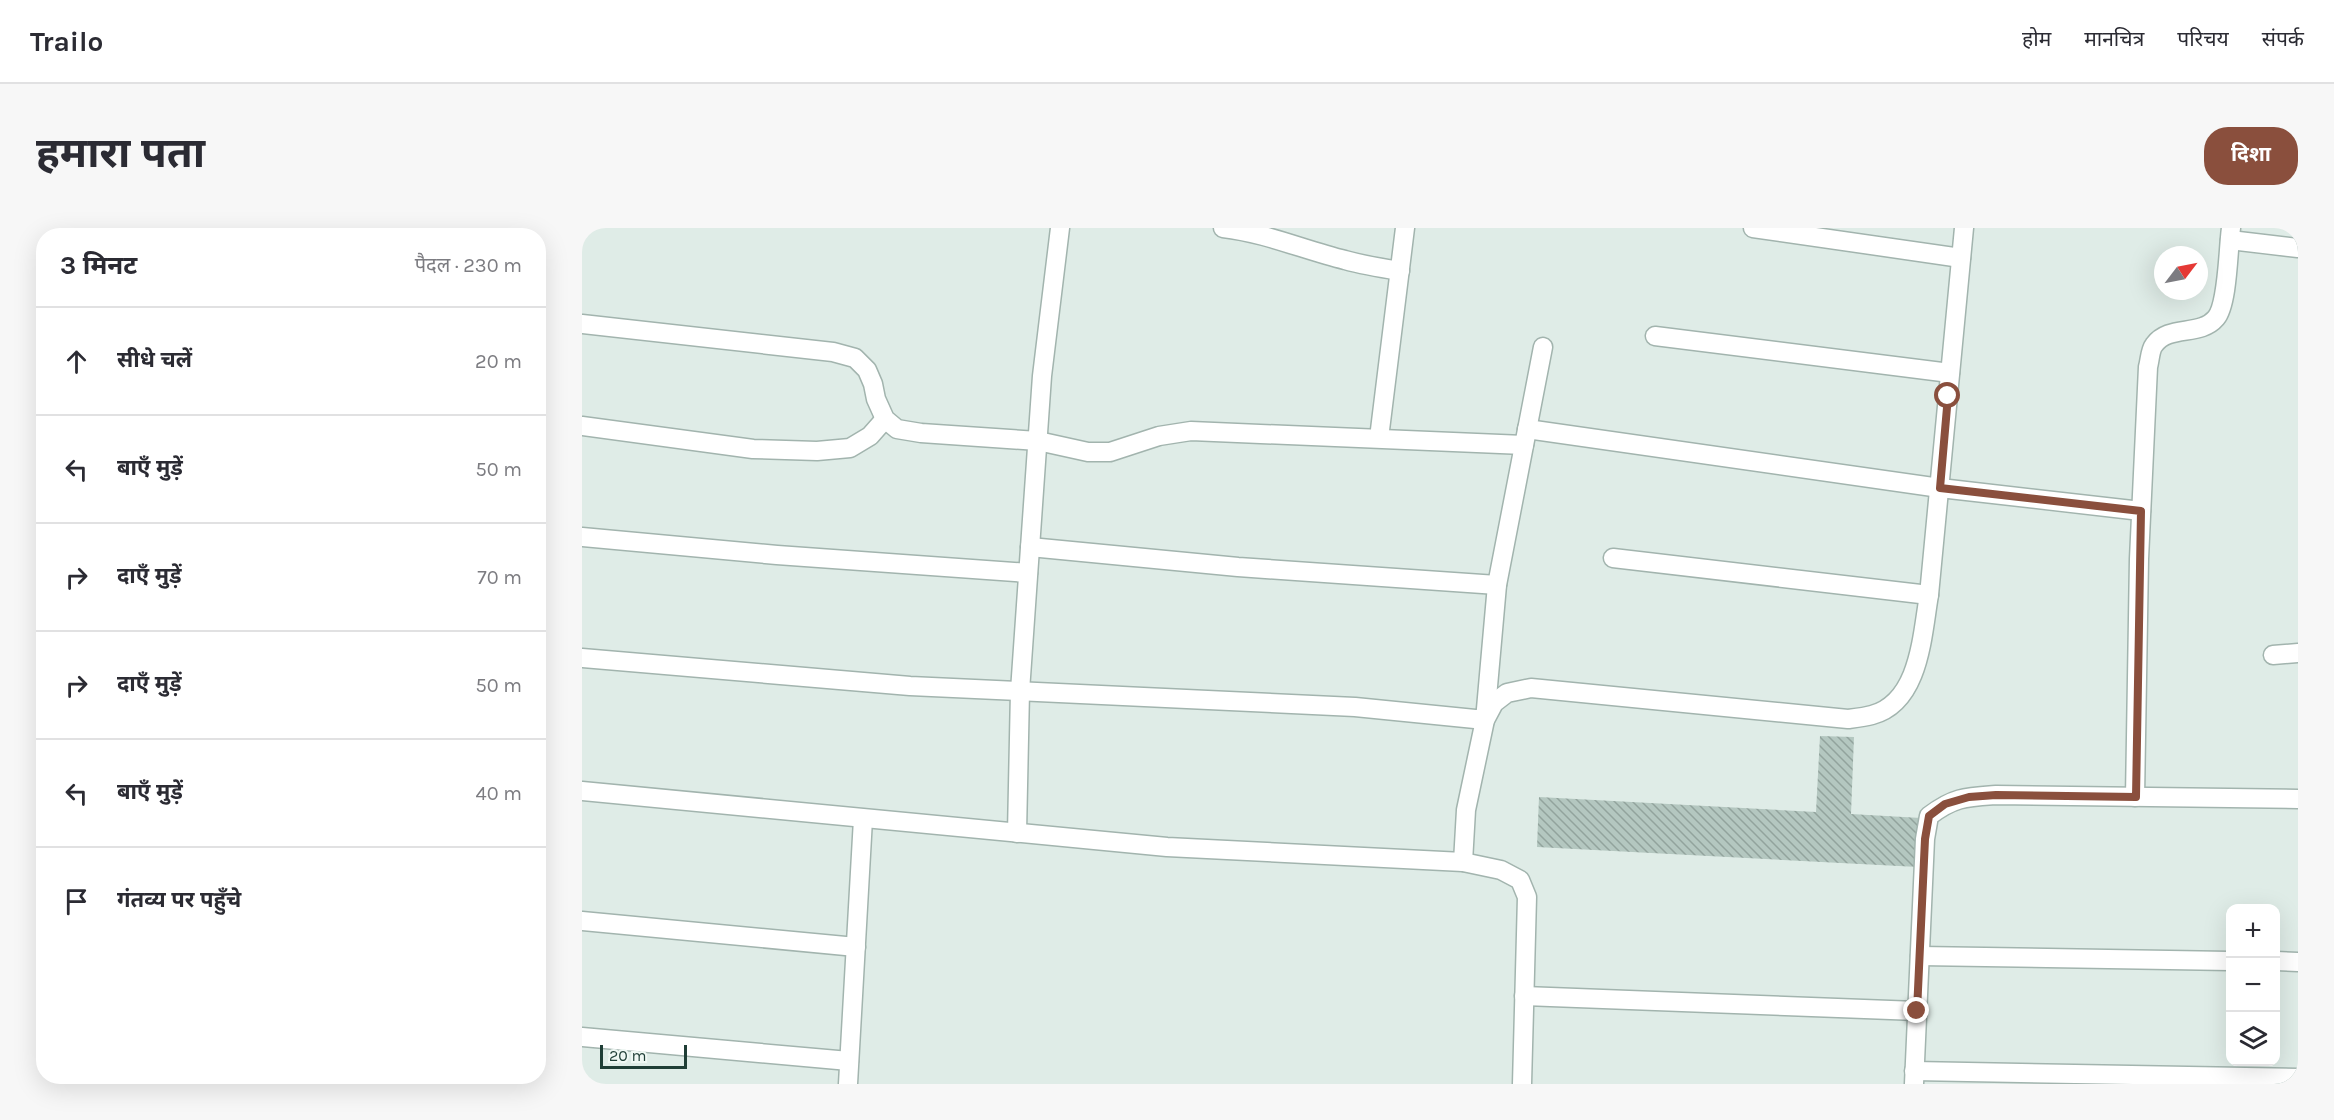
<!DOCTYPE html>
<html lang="hi">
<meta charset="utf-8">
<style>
body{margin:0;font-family:Karla,"Noto Sans Devanagari",sans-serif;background:#f7f7f7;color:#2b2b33}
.controls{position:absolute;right:18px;bottom:18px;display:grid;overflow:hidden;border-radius:12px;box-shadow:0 6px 24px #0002}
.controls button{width:54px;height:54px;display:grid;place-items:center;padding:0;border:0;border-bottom:2px solid #e1e1e2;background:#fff;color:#2b2b33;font:30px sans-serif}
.compass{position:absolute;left:1572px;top:18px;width:54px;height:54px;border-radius:50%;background:#fff;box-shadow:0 6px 24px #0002;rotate:58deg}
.scale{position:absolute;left:18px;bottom:15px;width:87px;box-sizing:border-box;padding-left:6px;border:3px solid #1f3e36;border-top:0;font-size:16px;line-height:21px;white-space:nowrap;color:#1f3e36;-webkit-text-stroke:4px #f0f8f4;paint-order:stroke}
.stop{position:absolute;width:18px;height:18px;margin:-14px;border:4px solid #8a4f3d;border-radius:50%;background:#fff}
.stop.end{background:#8a4f3d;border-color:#fff;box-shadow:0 2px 6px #0008}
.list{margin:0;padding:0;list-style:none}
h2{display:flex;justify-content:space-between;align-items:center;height:78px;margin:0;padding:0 24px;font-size:26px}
h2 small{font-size:20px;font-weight:400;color:#7c7c81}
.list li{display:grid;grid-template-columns:39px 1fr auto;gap:18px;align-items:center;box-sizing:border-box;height:108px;padding:0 24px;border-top:2px solid #e1e1e2}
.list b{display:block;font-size:22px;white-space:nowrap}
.list em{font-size:20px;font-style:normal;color:#7c7c81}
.icon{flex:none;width:33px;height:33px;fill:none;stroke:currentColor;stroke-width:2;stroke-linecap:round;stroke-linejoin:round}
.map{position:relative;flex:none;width:1716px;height:856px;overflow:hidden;border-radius:24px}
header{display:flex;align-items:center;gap:36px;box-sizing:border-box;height:84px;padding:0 30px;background:#fff;border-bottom:2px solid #e1e1e2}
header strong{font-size:28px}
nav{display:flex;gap:33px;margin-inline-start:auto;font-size:21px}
.intro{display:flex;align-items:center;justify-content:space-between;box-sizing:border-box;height:144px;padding:0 36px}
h1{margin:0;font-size:42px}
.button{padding:15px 27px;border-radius:24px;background:#8a4f3d;color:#fff;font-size:21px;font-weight:700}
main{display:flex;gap:36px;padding:0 36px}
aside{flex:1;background:#fff;border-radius:24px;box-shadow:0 6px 24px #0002}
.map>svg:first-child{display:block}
</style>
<header>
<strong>Trailo</strong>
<nav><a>होम</a><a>मानचित्र</a><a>परिचय</a><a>संपर्क</a></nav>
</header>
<div class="intro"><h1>हमारा पता</h1><a class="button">दिशा</a></div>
<main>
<aside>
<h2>3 मिनट<small>पैदल · 230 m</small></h2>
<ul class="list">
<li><svg class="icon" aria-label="ahead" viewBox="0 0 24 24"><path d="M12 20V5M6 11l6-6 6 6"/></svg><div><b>सीधे चलें</b></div><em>20 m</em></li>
<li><svg class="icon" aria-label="left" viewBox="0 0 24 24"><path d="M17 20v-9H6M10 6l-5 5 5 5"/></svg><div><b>बाएँ मुड़ें</b></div><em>50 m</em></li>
<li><svg class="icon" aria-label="right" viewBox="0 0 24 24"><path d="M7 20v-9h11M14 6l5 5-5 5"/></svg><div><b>दाएँ मुड़ें</b></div><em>70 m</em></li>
<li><svg class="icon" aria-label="right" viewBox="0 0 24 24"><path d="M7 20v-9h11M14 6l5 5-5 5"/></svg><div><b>दाएँ मुड़ें</b></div><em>50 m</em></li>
<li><svg class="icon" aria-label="left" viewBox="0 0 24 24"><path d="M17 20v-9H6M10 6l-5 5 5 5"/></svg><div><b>बाएँ मुड़ें</b></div><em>40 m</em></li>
<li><svg class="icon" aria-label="arrive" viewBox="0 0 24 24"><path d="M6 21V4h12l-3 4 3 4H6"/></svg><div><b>गंतव्य पर पहुँचे</b></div></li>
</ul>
</aside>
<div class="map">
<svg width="1716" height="856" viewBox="0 0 1716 856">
<defs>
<pattern id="building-back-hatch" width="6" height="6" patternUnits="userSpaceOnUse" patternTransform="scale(1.5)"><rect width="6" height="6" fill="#b4c7c0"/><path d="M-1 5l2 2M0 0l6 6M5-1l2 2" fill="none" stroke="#92a39d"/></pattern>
</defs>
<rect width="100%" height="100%" fill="#dfece7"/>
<path fill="url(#building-back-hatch)" d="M1238,508L1272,509L1269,586L1339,590L1336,639L955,619L957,569L1234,584Z"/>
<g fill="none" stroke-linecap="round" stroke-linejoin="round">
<g stroke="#a2b4ae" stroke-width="21">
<g id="minor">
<path d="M641,0C684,5 722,22 763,32C781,37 799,40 818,43"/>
<path d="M1171,0L1379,30"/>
<path d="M1648,12L1716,20"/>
<path d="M0,96L251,124L273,130L285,142L291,156L294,171L303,191L315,201L339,205L456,213L506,224H528L577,208L609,203L942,217"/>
<path d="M1073,108L1368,145"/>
<path d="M0,198L171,221L235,223L268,220L288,208L303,191"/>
<path d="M945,201L1358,260L1559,283"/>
<path d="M797,210L823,0"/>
<path d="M0,309L195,327L446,345"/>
<path d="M448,319L656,339L915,357"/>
<path d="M1031,330L1347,367"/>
<path d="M1691,427L1716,425"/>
<path d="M0,430L328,458L773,479L903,492L915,357L961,119"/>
<path d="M0,563L585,619L881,634L919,642L938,652L945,669L940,856"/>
<path d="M1553,569L1557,331L1566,139C1568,132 1568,122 1572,117C1587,96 1618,109 1634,90C1646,76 1646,21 1649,0"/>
<path d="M435,605L438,463L460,148L478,0"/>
<path d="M881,634L884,582L903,492L912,475L925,465L949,460L1266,491C1274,490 1283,489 1290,487C1338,474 1340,407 1347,367L1382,0"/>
<path d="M0,693L274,719"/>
<path d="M1338,728L1648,733"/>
<path d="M1694,733L1716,734"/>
<path d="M942,768L1335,783"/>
<path d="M0,809L267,833"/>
<path d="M1332,843L1716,850"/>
<path d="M266,856L281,591"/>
<path d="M1332,856L1343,611L1347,588C1372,569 1384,569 1414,567L1716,571"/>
</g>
</g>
<use href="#minor" stroke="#fff" stroke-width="18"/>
</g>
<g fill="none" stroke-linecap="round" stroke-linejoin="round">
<path stroke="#8a4f3d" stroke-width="8" d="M1335,783L1343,611L1347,588L1363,576L1387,569L1414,567L1554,569L1559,283L1358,260L1366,168"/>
</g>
</svg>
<div class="controls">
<button>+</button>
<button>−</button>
<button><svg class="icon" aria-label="layers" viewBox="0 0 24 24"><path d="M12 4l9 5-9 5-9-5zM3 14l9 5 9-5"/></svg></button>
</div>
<svg class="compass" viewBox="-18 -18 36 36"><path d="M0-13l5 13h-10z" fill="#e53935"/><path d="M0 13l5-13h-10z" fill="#7c7c81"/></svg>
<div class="scale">20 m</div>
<div class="stop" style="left:1366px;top:168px"></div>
<div class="stop end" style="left:1335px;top:783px"></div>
</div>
</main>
